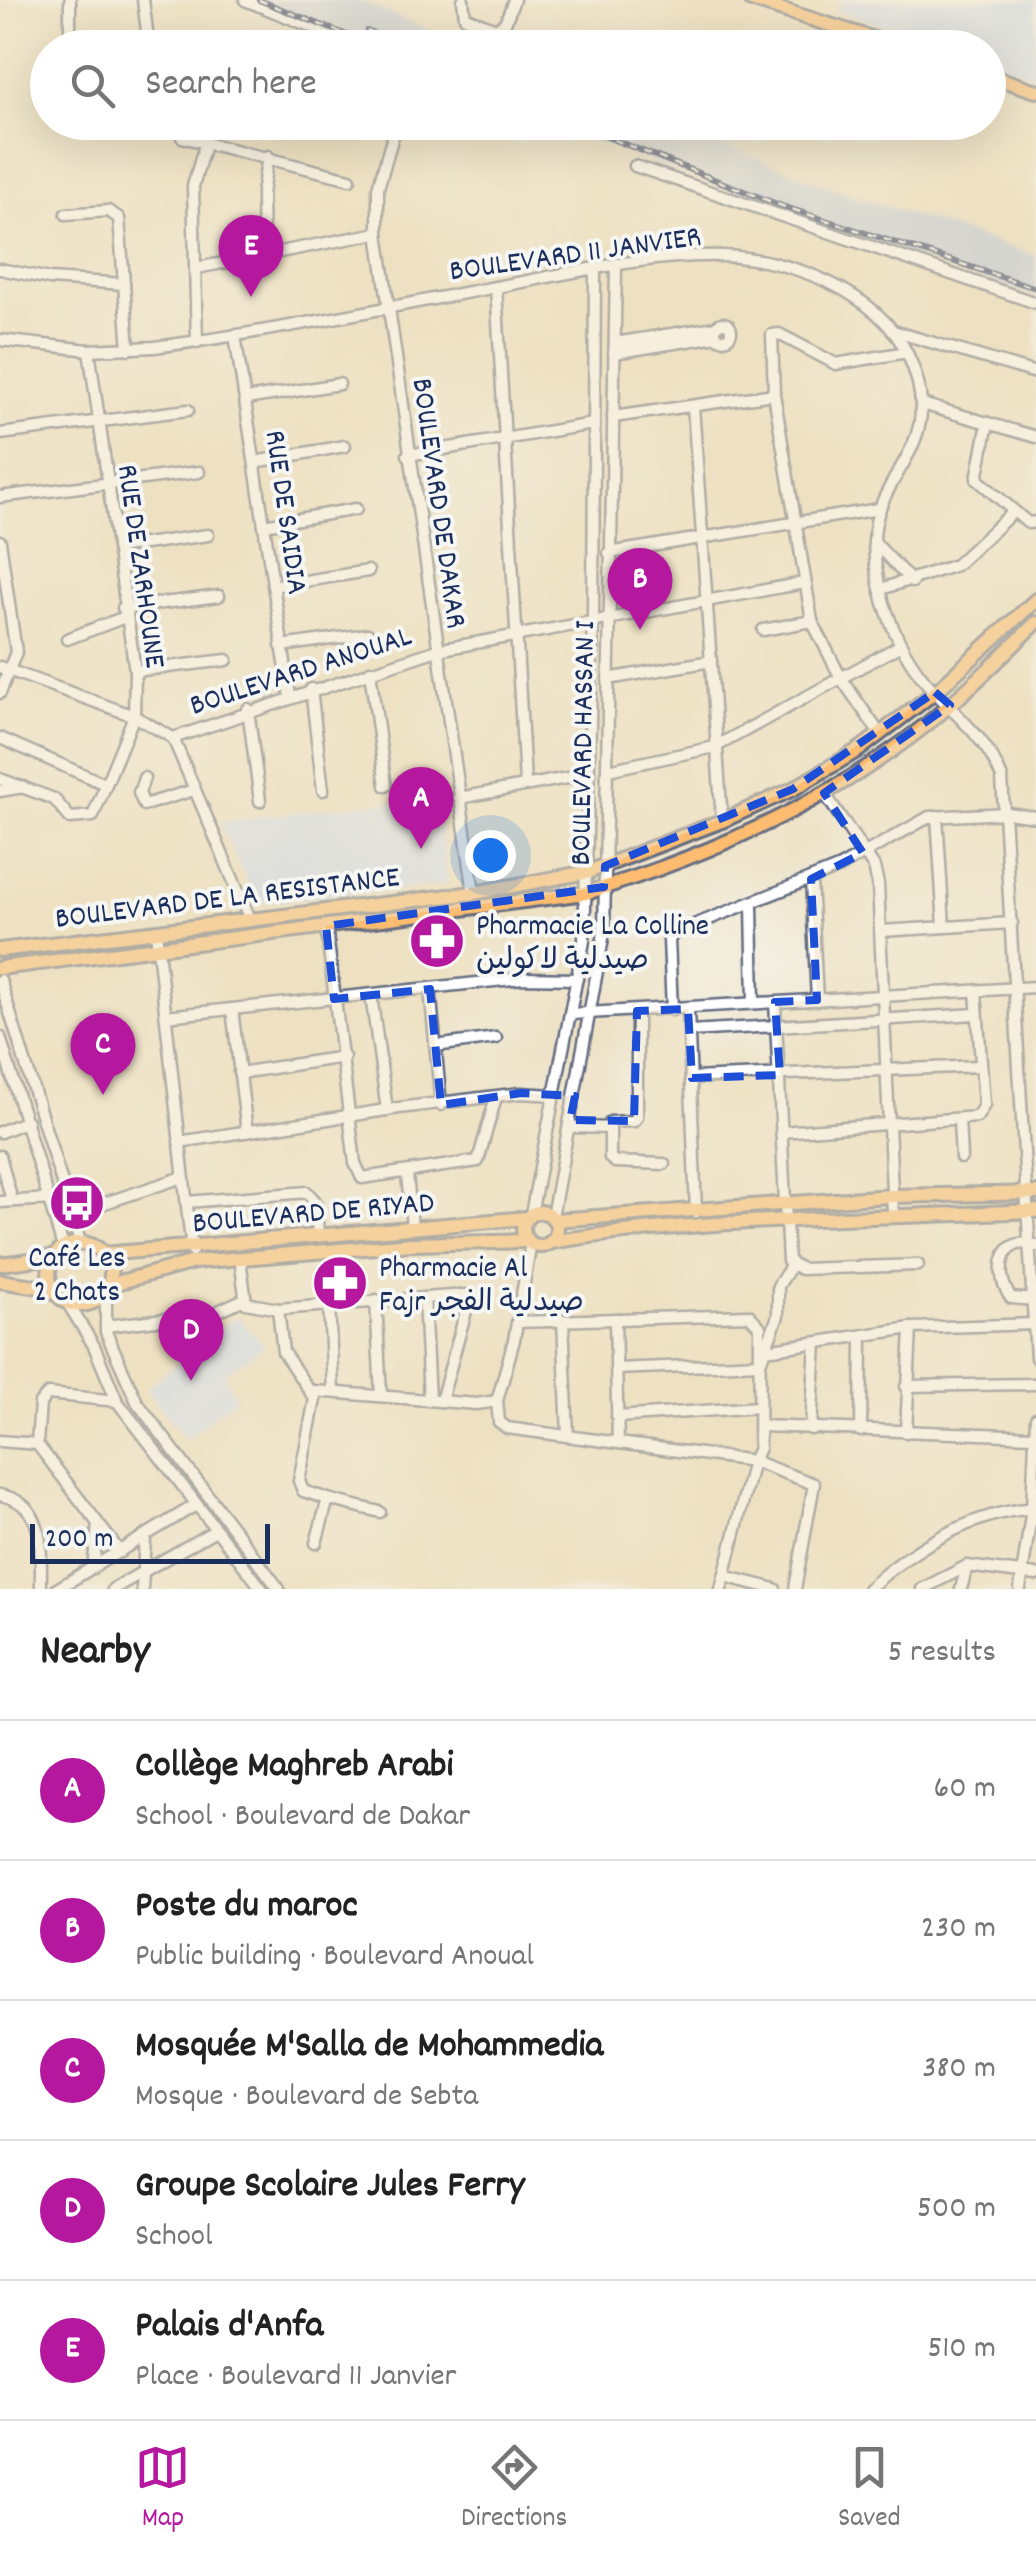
<!DOCTYPE html>
<meta charset="utf-8">
<style>
body{margin:0;font-family:Dekko,"Playpen Sans Arabic",sans-serif;background:#f6f6f6;color:#222}
.scale{position:absolute;left:30px;bottom:25px;width:240px;box-sizing:border-box;padding-left:10px;border:5px solid #1b2f5e;border-top:0;font-size:28px;line-height:35px;white-space:nowrap;color:#1b2f5e;-webkit-text-stroke:8px #f6f6f2;paint-order:stroke}
.you{position:absolute;left:490px;top:855px;width:35px;height:35px;margin:-25px;border:8px solid #fff;border-radius:50%;background:#1a73e8;box-shadow:0 0 0 15px #1a73e833}
.badge{display:grid;place-items:center;width:65px;height:65px;border-radius:50%;background:#b5179e;color:#fff;font-size:32px;font-weight:700}
.pin{position:absolute;translate:-50% -82px;filter:drop-shadow(0 2px 5px #0008)}
.pin::after{content:'';position:absolute;top:52px;width:35px;height:30px;background:inherit;clip-path:polygon(0 0,100% 0,50% 100%)}
.list{margin:0;padding:0;list-style:none}
h2{display:flex;justify-content:space-between;align-items:center;height:130px;margin:0;padding:0 40px;font-size:42px}
h2 small{font-size:32px;font-weight:400;color:#767676}
.list li{display:grid;grid-template-columns:65px 1fr auto;gap:30px;align-items:center;box-sizing:border-box;height:140px;padding:0 40px;border-top:2px solid #e0e0e0}
.list b{display:block;font-size:38px;white-space:nowrap}
.list p{margin:0;font-size:32px;white-space:nowrap;color:#767676}
.list em{font-size:32px;font-style:normal;color:#767676}
.icon{flex:none;width:55px;height:55px;fill:none;stroke:currentColor;stroke-width:2;stroke-linecap:round;stroke-linejoin:round}
.map{position:relative;flex:none;width:1036px;height:1589px;overflow:hidden}
.search{position:absolute;background:#fff;box-shadow:0 10px 40px #0002;left:30px;right:30px;top:30px;height:110px;display:flex;align-items:center;gap:25px;box-sizing:border-box;padding:0 35px;border-radius:55px;color:#767676;font-size:38px}
.sheet{height:830px;background:#fff}
nav{display:flex;justify-content:space-around;align-items:center;box-sizing:border-box;height:140px;border-top:2px solid #e0e0e0;background:#fff;font-size:28px;color:#767676}
nav a{display:grid;justify-items:center;gap:5px}
nav .on{color:#b5179e}
.map>svg:first-child{display:block}
</style>
<div class="map">
<svg width="1036" height="1589" viewBox="0 0 1036 1589">
<rect width="100%" height="100%" fill="#f6f6f2"/>
<filter id="ink" filterUnits="userSpaceOnUse"><feTurbulence type="fractalNoise" baseFrequency=".01" numOctaves="2"/><feDisplacementMap in="SourceGraphic" scale="20" xChannelSelector="R" yChannelSelector="G"/><feConvolveMatrix kernelMatrix="1 2 1 2 8 2 1 2 1" color-interpolation-filters="sRGB"/></filter>
<filter id="wash" filterUnits="userSpaceOnUse"><feTurbulence type="fractalNoise" baseFrequency=".0048" numOctaves="4" result="noise"/><feDisplacementMap in="SourceGraphic" scale="40" xChannelSelector="R" yChannelSelector="G"/><feGaussianBlur stdDeviation="2.25" result="paint"/><feColorMatrix in="noise" values="0 0 0 0 0 0 0 0 0 0 0 0 0 0 0 0 0 1.4 0 .05"/><feComposite in="paint" operator="in"/></filter>
<g filter="url(#wash)">
<rect width="100%" height="100%" fill="#eee1c2"/>
<g fill="#cbdbf9">
<path d="M840,0H1036V76L989,60L988,48L949,47L837,11Z"/>
<path d="M436,796L448,884L257,903L219,822Z"/>
<path d="M237,1316L265,1346L224,1374L236,1397L185,1440L146,1388Z"/>
</g>
<g fill="#b7c5de">
<path d="M252,0H358L468,47H371Z"/>
<path d="M547,123H665L840,191L1036,256V297L865,241Z"/>
</g>
</g>
<g filter="url(#ink)">
<g fill="none" stroke-linecap="round" stroke-linejoin="round">
<g stroke="#656d81" stroke-width="15">
<g id="minor">
<path d="M70,0V48"/>
<path d="M143,0L147,31"/>
<path d="M245,0L366,48"/>
<path d="M463,0L465,17L496,29L505,23L514,0"/>
<path d="M397,122L378,188V233L474,893"/>
<path d="M182,137L350,179"/>
<path d="M635,166L1036,303"/>
<path d="M66,214L108,211L119,218L129,349"/>
<path d="M263,254L262,194L268,156"/>
<path d="M197,268L378,233"/>
<path d="M0,269L50,279L124,284"/>
<path d="M496,287L525,782"/>
<circle cx="723" cy="331" r="8"/>
<path d="M893,331L1036,373"/>
<path d="M235,335L290,696"/>
<path d="M0,340L89,350L154,347C274,332 393,306 512,284C580,271 652,254 722,256C788,258 878,291 908,355C952,450 871,471 874,546C876,597 898,653 933,690C961,720 987,739 1002,778L1036,1358"/>
<path d="M197,342L193,186L206,141"/>
<path d="M615,343L716,327"/>
<path d="M614,353L717,336"/>
<path d="M774,394L772,335L779,334L836,364L907,352"/>
<path d="M246,399L339,384"/>
<path d="M922,404L1036,437"/>
<path d="M693,406L722,821"/>
<path d="M613,417L774,394L812,621L841,678L880,734"/>
<path d="M988,423L977,479L1028,523L1036,522"/>
<path d="M0,434L188,410"/>
<path d="M408,455L593,424"/>
<path d="M255,462L345,446"/>
<path d="M0,497L199,472"/>
<path d="M264,525L356,509"/>
<path d="M0,541L16,652L0,693"/>
<path d="M875,543L912,582"/>
<path d="M117,548L208,535"/>
<path d="M609,553L879,509"/>
<path d="M273,586L368,571"/>
<path d="M881,589L956,565L1013,512"/>
<path d="M123,608L219,596"/>
<path d="M763,630L812,621"/>
<path d="M67,639L125,617"/>
<path d="M281,646L368,634"/>
<path d="M0,667L134,716L173,738L437,650L804,583"/>
<path d="M135,671L227,660"/>
<path d="M370,671L386,786"/>
<path d="M608,679L711,661"/>
<path d="M311,689L323,790"/>
<path d="M248,709L260,801"/>
<path d="M0,738L105,784"/>
<path d="M173,738L249,917"/>
<path d="M608,770L715,747L901,645"/>
<path d="M144,778L139,793L144,805L194,790"/>
<path d="M0,779L54,799L70,818L93,816L134,716L135,671L89,350"/>
<path d="M0,791L23,787"/>
<path d="M825,794L874,867L878,884L893,1213"/>
<path d="M459,798L589,774"/>
<path d="M937,816L944,927"/>
<path d="M811,879L817,1000"/>
<path d="M752,905L754,1003"/>
<path d="M326,926L355,1163L362,1178L478,1161L496,1097"/>
<path d="M156,931L192,1251"/>
<path d="M881,931L1012,923"/>
<path d="M0,980L80,1242"/>
<path d="M430,989L441,1105"/>
<path d="M371,995L387,1110"/>
<path d="M775,1002L788,1261L801,1269L918,1265"/>
<path d="M232,1009L247,1132"/>
<path d="M688,1009L696,1212"/>
<path d="M672,1010L669,940L674,933L838,868L929,817L1007,813L1036,817"/>
<path d="M637,1011V1117L634,1121L610,1122V1158L615,1162L664,1164"/>
<path d="M570,1014L1036,987"/>
<path d="M166,1016L523,978L577,979"/>
<path d="M690,1031L977,1014"/>
<path d="M0,1037L63,1247"/>
<path d="M435,1046L496,1038"/>
<path d="M239,1073L344,1057"/>
<path d="M692,1078L980,1066"/>
<path d="M959,1120L961,1158"/>
<path d="M569,1127L610,1128"/>
<path d="M0,1132L27,1121"/>
<path d="M781,1132L977,1117L984,1105L976,991"/>
<path d="M179,1142L399,1108L521,1093L553,1095"/>
<path d="M0,1156L12,1201"/>
<path d="M407,1174L412,1227"/>
<path d="M0,1202L51,1199"/>
<path d="M187,1202L307,1192L316,1202L318,1236"/>
<path d="M72,1214L183,1177"/>
<path d="M531,1214L584,941L593,618L595,268"/>
<path d="M552,1217L604,933L616,266"/>
<path d="M240,1258L246,1303L278,1309L283,1352L315,1399L299,1481L303,1491L328,1499L316,1543"/>
<path d="M106,1290V1332L137,1402L279,1589"/>
<path d="M424,1298L429,1400"/>
<path d="M376,1300L381,1396"/>
<path d="M1035,1300L1011,1298C994,1276 999,1233 1036,1246"/>
<path d="M67,1302L94,1346L117,1401L262,1589"/>
<path d="M329,1304L333,1391"/>
<path d="M278,1309L465,1295L468,1304L441,1401"/>
<path d="M615,1319L618,1443"/>
<path d="M563,1320L568,1436"/>
<path d="M106,1326L214,1313L244,1299"/>
<path d="M766,1350L911,1328L1035,1324"/>
<path d="M616,1369L760,1363L778,1316V1286L791,1266"/>
<path d="M906,1386L1036,1384"/>
<path d="M314,1391L477,1404L497,1401L514,1340L531,1243"/>
<path d="M497,1401L499,1422L507,1428L753,1461L759,1448L760,1327L749,1315L518,1322"/>
<path d="M617,1417L759,1407"/>
<path d="M761,1426L1034,1436"/>
<path d="M811,1429L816,1343"/>
<path d="M861,1431L862,1336"/>
<path d="M906,1432L911,1328"/>
<path d="M0,1441L37,1444L120,1552"/>
<path d="M37,1444L40,1403L48,1394L117,1401"/>
<path d="M0,1495C48,1504 40,1551 41,1589"/>
<path d="M328,1499L380,1512"/>
<path d="M93,1568L98,1525"/>
<path d="M724,1576L775,1589"/>
<path d="M57,1589L194,1506"/>
<path d="M113,1589L214,1531"/>
<path d="M142,1589L145,1539"/>
<path d="M721,1589L753,1461L814,1484L795,1589"/>
<path d="M868,1589C914,1547 973,1512 1036,1508"/>
<path d="M922,1589L967,1566L1036,1575"/>
<path d="M961,1589L967,1566"/>
<path d="M1020,1589L1032,1508L1036,1418"/>
</g>
</g>
<g stroke="#656d81" stroke-width="18">
<g id="major">
<path d="M751,0L903,48"/>
<path d="M988,75L1036,91"/>
<path d="M0,950L474,893L588,872L722,821L793,789L860,749L935,692L1036,600"/>
<path d="M0,968L586,893C717,853 848,795 952,703C981,678 1008,650 1036,623"/>
<circle cx="540" cy="1229" r="17"/>
<path d="M554,1220L890,1196L1036,1193"/>
<path d="M551,1242C711,1216 874,1219 1036,1211"/>
<circle cx="80" cy="1274" r="31"/>
<path d="M103,1254L527,1218"/>
<path d="M0,1264L53,1257"/>
<path d="M0,1281L53,1289"/>
<path d="M109,1285L194,1262L412,1244L528,1241"/>
</g>
</g>
<use href="#minor" stroke="#fff" stroke-width="10"/>
<use href="#major" stroke="#fdbc70" stroke-width="12"/>
<g stroke="#1b2f5e" stroke-width="6">
<g id="rail">
<path d="M259,0L379,48"/>
<path d="M367,31L409,48"/>
<path d="M569,122L782,206L1036,288"/>
</g>
</g>
<use href="#rail" stroke="#f6f6f2" stroke-width="2.5" stroke-dasharray="8" stroke-linecap="butt"/>
</g>
</g>
<path d="M0 0H1036V1589H0ZM935,692L950,705L824,793L863,853L811,879L817,1000L775,1002L780,1075L692,1078L688,1009L637,1011L634,1121L570,1120L575,1096L521,1093L441,1105L430,989L334,999L326,926L604,887L605,866L793,789Z" fill="#eee1c2" fill-opacity=".55" fill-rule="evenodd"/>
<path fill="none" stroke="#1d4ed8" stroke-width="8" stroke-dasharray="20 12" stroke-linejoin="round" d="M935,692L950,705L824,793L863,853L811,879L817,1000L775,1002L780,1075L692,1078L688,1009L637,1011L634,1121L570,1120L575,1096L521,1093L441,1105L430,989L334,999L326,926L604,887L605,866L793,789Z"/>
<defs>
<g id="pharmacy-disc" transform="scale(2.875)"><circle r="9.5" fill="#b5179e" stroke="#f6f6f2"/><path d="M-2-6h4v4h4v4h-4v4h-4v-4h-4v-4h4Z" fill="#fff"/></g>
<g id="bus-disc" transform="scale(2.875)"><circle r="9.5" fill="#b5179e" stroke="#f6f6f2"/><path d="M-5-6H5V4H4V6H2V4H-2V6H-4V4H-5ZM-3.5-4V0h7V-4ZM-3.5 1.2v1.5H-2V1.2ZM2 1.2v1.5H3.5V1.2Z" fill="#fff"/></g>
</defs>
<g fill-rule="evenodd">
<use href="#pharmacy-disc" x="437" y="941"/>
<use href="#bus-disc" x="77" y="1203"/>
<use href="#pharmacy-disc" x="340" y="1283"/>
</g>
<g text-anchor="middle" stroke-width="8" stroke-linejoin="round" paint-order="stroke">
<g font-size="30" fill="#1b2f5e" stroke="#f6f6f2">
<text transform="translate(575 252) rotate(-8)" y="10">BOULEVARD 11 JANVIER</text>
<text transform="translate(441 503) rotate(82)" y="10">BOULEVARD DE DAKAR</text>
<text transform="translate(288 512) rotate(82)" y="10">RUE DE SAIDIA</text>
<text transform="translate(143 566) rotate(82)" y="10">RUE DE ZARHOUNE</text>
<text transform="translate(300 669) rotate(-18)" y="10">BOULEVARD ANOUAL</text>
<text transform="translate(581 743) rotate(-89)" y="10">BOULEVARD HASSAN I</text>
<text transform="translate(227 896) rotate(-7)" y="10">BOULEVARD DE LA RESISTANCE</text>
<text transform="translate(313 1211) rotate(-5)" y="10">BOULEVARD DE RIYAD</text>
</g>
<g font-size="30" fill="#1b2f5e" stroke="#f6f6f2" text-anchor="start">
<text x="476" y="934">Pharmacie La Colline<tspan x="476" dy="34">صيدلية لاكولين</tspan></text>
<text x="77" y="1266" text-anchor="middle">Café Les<tspan x="77" dy="34">2 Chats</tspan></text>
<text x="379" y="1276">Pharmacie Al<tspan x="379" dy="34">Fajr صيدلية الفجر</tspan></text>
</g>
</g>
</svg>
<div class="scale">200 m</div>
<div class="you"></div>
<div class="pin badge" style="left:421px;top:849px">A</div>
<div class="pin badge" style="left:640px;top:630px">B</div>
<div class="pin badge" style="left:103px;top:1095px">C</div>
<div class="pin badge" style="left:191px;top:1381px">D</div>
<div class="pin badge" style="left:251px;top:297px">E</div>
<div class="search"><svg class="icon" aria-label="search" viewBox="0 0 24 24"><circle cx="10" cy="10" r="6"/><path d="M15 15l6 6"/></svg>Search here</div>
</div>
<section class="sheet">
<h2>Nearby<small>5 results</small></h2>
<ul class="list">
<li><span class="badge">A</span><div><b>Collège Maghreb Arabi</b><p>School · Boulevard de Dakar</p></div><em>60 m</em></li>
<li><span class="badge">B</span><div><b>Poste du maroc</b><p>Public building · Boulevard Anoual</p></div><em>230 m</em></li>
<li><span class="badge">C</span><div><b>Mosquée M'Salla de Mohammedia</b><p>Mosque · Boulevard de Sebta</p></div><em>380 m</em></li>
<li><span class="badge">D</span><div><b>Groupe Scolaire Jules Ferry</b><p>School</p></div><em>500 m</em></li>
<li><span class="badge">E</span><div><b>Palais d'Anfa</b><p>Place · Boulevard 11 Janvier</p></div><em>510 m</em></li>
</ul>
</section>
<nav>
<a class="on"><svg class="icon" aria-label="map" viewBox="0 0 24 24"><path d="M3 6l6-2 6 2 6-2v14l-6 2-6-2-6 2zM9 4v14M15 6v14"/></svg>Map</a>
<a><svg class="icon" aria-label="directions" viewBox="0 0 24 24"><path d="M12 3l9 9-9 9-9-9zM9 14v-3h6M13 9l2 2-2 2"/></svg>Directions</a>
<a><svg class="icon" aria-label="saved" viewBox="0 0 24 24"><path d="M7 4h10v16l-5-4-5 4z"/></svg>Saved</a>
</nav>
